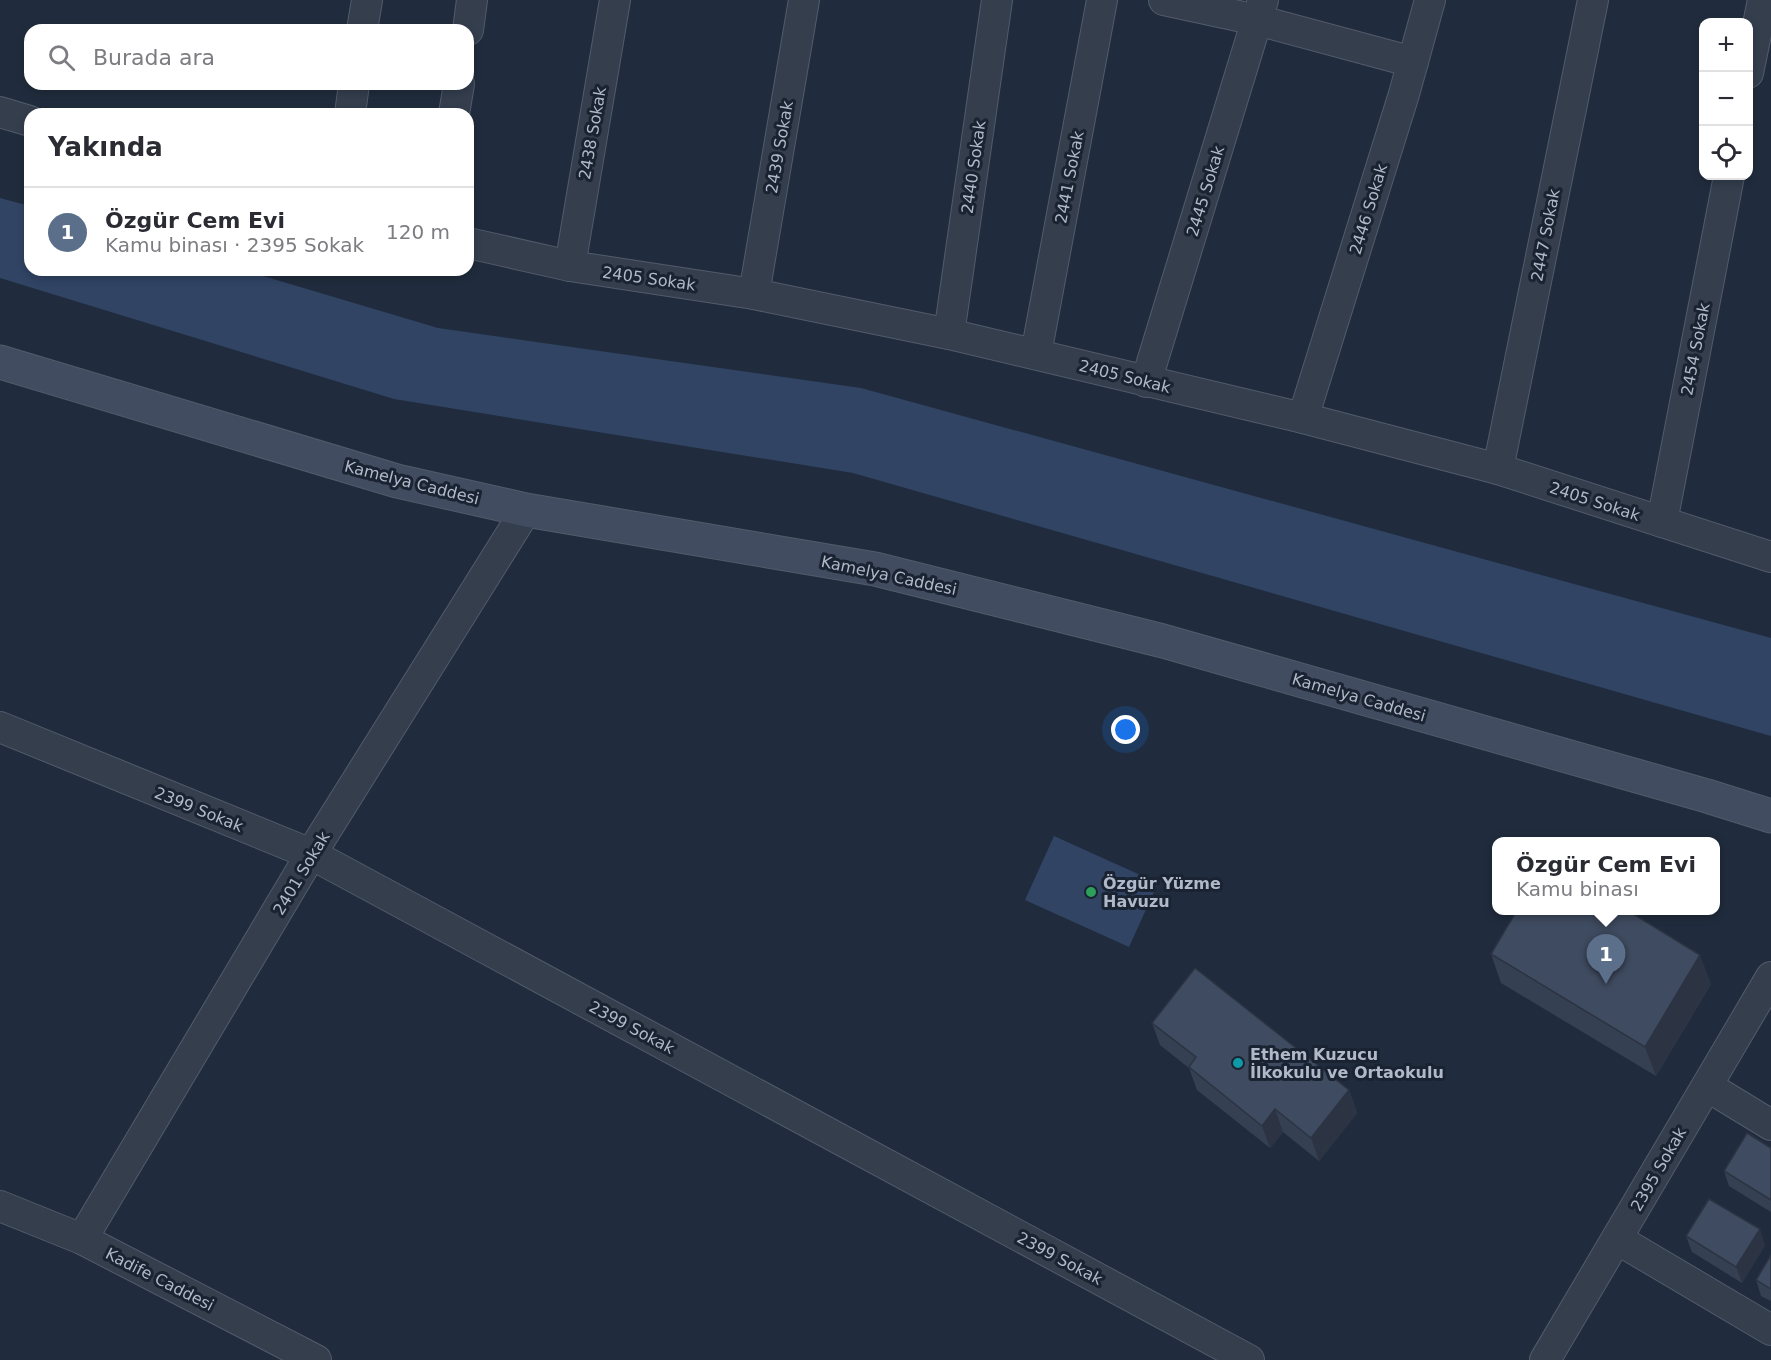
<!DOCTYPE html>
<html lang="tr">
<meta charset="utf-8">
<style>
body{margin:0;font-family:"DejaVu Sans",sans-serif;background:#f7f7f7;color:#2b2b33}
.controls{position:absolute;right:18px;top:18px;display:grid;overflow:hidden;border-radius:12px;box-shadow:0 3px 9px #0003}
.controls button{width:54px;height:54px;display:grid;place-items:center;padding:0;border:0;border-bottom:2px solid #e1e1e2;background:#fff;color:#2b2b33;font:30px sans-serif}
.you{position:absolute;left:1126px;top:730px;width:21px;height:21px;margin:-15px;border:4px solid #fff;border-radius:50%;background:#1a73e8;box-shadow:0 0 0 9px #1a73e833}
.badge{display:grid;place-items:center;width:39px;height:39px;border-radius:50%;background:#2563eb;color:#fff;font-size:20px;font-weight:700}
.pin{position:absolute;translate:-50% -50px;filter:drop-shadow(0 2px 3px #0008)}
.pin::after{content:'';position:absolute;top:32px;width:21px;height:18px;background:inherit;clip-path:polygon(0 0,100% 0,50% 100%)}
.popup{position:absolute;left:1492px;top:837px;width:228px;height:78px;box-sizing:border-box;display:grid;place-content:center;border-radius:12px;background:#fff;filter:drop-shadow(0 2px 4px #0005);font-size:20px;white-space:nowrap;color:#7c7c81}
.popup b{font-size:22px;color:#2b2b33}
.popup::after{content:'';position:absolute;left:50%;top:100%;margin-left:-12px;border:12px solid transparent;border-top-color:#fff}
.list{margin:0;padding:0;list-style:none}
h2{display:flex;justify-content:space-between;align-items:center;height:78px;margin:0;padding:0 24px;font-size:26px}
h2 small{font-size:20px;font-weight:400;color:#7c7c81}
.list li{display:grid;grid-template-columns:39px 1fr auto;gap:18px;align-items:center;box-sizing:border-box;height:90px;padding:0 24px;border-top:2px solid #e1e1e2}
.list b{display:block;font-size:22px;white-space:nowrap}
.list p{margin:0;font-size:20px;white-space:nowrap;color:#7c7c81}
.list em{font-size:20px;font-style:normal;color:#7c7c81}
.icon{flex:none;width:33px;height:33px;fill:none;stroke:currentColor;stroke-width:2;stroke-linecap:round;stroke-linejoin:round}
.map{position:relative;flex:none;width:1771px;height:1360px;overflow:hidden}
.search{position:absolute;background:#fff;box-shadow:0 3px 9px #0003;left:24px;top:24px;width:450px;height:66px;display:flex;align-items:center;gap:15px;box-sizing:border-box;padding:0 21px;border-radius:18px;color:#7c7c81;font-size:22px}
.panel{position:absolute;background:#fff;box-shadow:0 3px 9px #0003;left:24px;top:108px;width:450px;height:168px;border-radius:18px}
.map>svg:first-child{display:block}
</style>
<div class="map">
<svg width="1771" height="1360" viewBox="0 0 1771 1360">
<rect width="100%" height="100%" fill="#202c3d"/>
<g fill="#314464">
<path d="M0,198L30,206V270H243L438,328L861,388L1771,638V736L853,473L394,399L0,278Z"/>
<path d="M1054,836L1158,883L1129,947L1025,900Z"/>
</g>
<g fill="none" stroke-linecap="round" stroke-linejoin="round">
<g stroke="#535b6b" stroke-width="32">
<g id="street">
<path d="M1164,0L1257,20L1413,62"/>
<path d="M362,30L367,0"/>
<path d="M468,30L472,0"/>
<path d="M1748,73L1763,0"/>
<path d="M0,112L30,121"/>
<path d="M350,114L354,84"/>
<path d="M454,114L459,84"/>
<path d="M468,243L570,266L754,294L949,334L1303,418L1498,469L1771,557"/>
<path d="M570,266L615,0"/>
<path d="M754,294L804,0"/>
<path d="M949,334L997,0"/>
<path d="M1036,354L1102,0"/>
<path d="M1146,382L1263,0"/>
<path d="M1303,418L1404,94L1430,0"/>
<path d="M1498,469L1593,0"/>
<path d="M1662,522L1729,176"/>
<path d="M0,727L311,854L1249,1360"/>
<path d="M1707,1086L1771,1125"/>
<path d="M0,1206L82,1239L316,1360"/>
<path d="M82,1239L311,854L526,510"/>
<path d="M1617,1239L1771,1330"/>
<path d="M1545,1360L1771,977"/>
</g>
</g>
<g stroke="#535b6b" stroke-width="35">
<path id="secondary" d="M0,362L397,481L526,510L875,569L1163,641L1707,796L1771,816"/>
</g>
<use href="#street" stroke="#343e4d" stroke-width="30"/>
<use href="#secondary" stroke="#424c60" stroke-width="33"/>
</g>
<g fill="#364053">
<path d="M1491,954L1711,984L1656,1076L1501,983Z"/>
<path d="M1152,1023L1349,1090L1357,1113L1319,1161L1283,1132L1270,1148L1197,1090L1189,1068L1160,1045Z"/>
<path d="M1771,1148V1212L1729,1186L1724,1171Z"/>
<path d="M1686,1236L1765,1245L1742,1283L1692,1252Z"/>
<path d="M1771,1255V1301L1761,1296L1756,1280Z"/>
</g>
<g fill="#2c3443">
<path d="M1700,955L1711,984L1656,1076L1645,1047Z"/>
<path d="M1349,1090L1357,1113L1319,1161L1311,1138Z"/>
<path d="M1275,1109L1283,1132L1270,1148L1262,1126Z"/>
<path d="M1760,1229L1765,1245L1742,1283L1736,1267Z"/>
</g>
<g fill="#3f4b60" stroke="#2c3443" stroke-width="1.5">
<path d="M1517,910H1627L1700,955L1645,1047L1491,954Z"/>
<path d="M1195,968L1349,1090L1311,1138L1275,1109L1262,1126L1189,1067L1196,1057L1152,1023Z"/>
<path d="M1747,1133L1771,1148V1200L1724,1171Z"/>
<path d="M1709,1199L1760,1229L1736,1267L1686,1236Z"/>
<path d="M1771,1255V1289L1756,1280Z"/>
</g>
<circle fill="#2e9e5b" stroke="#1a2332" stroke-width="2" cx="1091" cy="892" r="6"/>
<circle fill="#0f9aa8" stroke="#1a2332" stroke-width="2" cx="1238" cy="1063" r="6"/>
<g text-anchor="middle" stroke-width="6" stroke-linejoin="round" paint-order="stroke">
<g font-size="16" fill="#b0b8c9" stroke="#1a2332">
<text transform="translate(592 133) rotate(-80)" y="6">2438 Sokak</text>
<text transform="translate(779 147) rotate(-80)" y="6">2439 Sokak</text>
<text transform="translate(973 167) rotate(-82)" y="6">2440 Sokak</text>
<text transform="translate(1069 177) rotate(-79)" y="6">2441 Sokak</text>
<text transform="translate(1205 191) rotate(-73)" y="6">2445 Sokak</text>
<text transform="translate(1368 209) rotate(-73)" y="6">2446 Sokak</text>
<text transform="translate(1545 235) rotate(-79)" y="6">2447 Sokak</text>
<text transform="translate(649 278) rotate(8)" y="6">2405 Sokak</text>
<text transform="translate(1695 349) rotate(-79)" y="6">2454 Sokak</text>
<text transform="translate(1125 376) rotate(14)" y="6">2405 Sokak</text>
<text transform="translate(412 482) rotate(14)" y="6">Kamelya Caddesi</text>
<text transform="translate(1595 501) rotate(18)" y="6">2405 Sokak</text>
<text transform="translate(889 575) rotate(12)" y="6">Kamelya Caddesi</text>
<text transform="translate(1359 697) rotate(16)" y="6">Kamelya Caddesi</text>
<text transform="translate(199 809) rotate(22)" y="6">2399 Sokak</text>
<text transform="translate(301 873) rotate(-59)" y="6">2401 Sokak</text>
<text transform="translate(632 1027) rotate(28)" y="6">2399 Sokak</text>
<text transform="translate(1658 1169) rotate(-60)" y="6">2395 Sokak</text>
<text transform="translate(1060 1258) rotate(28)" y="6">2399 Sokak</text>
<text transform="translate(160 1279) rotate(27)" y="6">Kadife Caddesi</text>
</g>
<g font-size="16" font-weight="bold" fill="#b0b8c9" stroke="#1a2332" text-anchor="start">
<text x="1103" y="889">Özgür Yüzme<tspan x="1103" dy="18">Havuzu</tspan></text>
<text x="1250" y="1060">Ethem Kuzucu<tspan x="1250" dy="18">İlkokulu ve Ortaokulu</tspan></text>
</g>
</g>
</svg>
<div class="controls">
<button>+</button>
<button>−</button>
<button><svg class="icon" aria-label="locate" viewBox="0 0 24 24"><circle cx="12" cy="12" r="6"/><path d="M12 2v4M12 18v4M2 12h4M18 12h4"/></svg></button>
</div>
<div class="you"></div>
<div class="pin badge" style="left:1606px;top:984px;background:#5c6f8a">1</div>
<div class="popup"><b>Özgür Cem Evi</b>Kamu binası</div>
<div class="search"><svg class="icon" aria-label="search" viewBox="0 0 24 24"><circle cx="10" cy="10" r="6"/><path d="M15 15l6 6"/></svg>Burada ara</div>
<section class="panel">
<h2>Yakında<small></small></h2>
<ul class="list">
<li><span class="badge" style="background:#5c6f8a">1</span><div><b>Özgür Cem Evi</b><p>Kamu binası · 2395 Sokak</p></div><em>120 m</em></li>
</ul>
</section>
</div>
